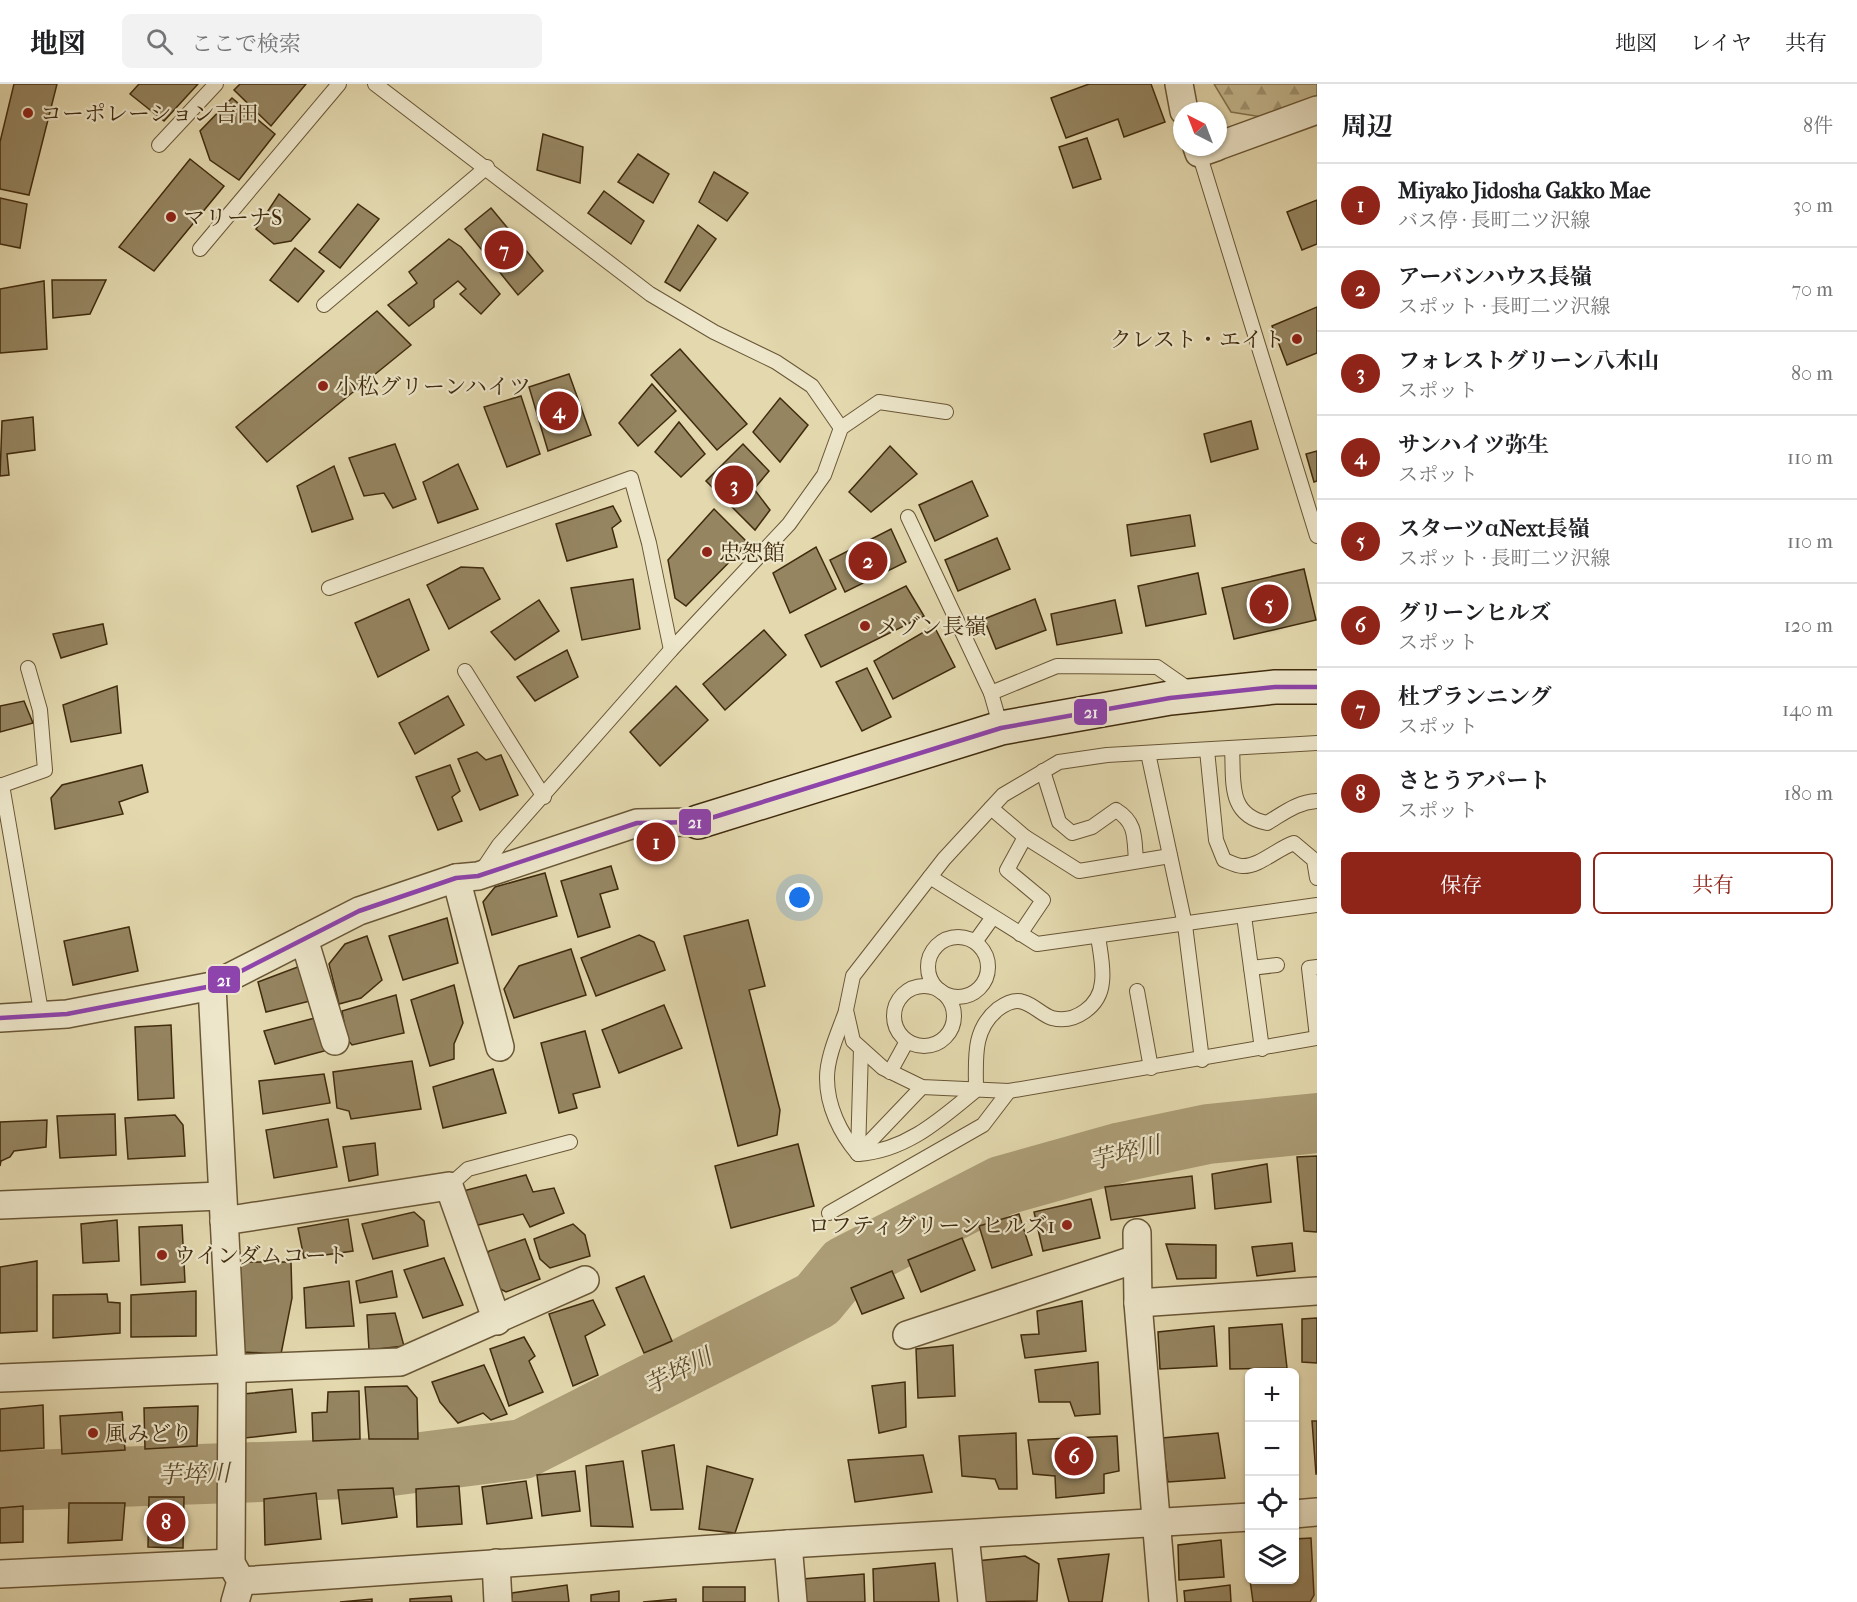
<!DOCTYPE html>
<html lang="ja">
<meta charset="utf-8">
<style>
body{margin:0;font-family:"IM FELL French Canon","Noto Serif JP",serif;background:#f2f2f2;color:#202124}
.controls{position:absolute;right:18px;bottom:18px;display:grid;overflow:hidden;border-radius:9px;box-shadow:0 2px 4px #0004}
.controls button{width:54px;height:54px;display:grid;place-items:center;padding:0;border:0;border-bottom:2px solid #e0e0e0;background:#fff;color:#202124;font:30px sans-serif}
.compass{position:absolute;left:1173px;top:18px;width:54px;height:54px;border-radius:50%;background:#fff;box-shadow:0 2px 4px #0004;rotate:318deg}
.you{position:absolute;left:800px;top:814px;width:21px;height:21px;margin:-15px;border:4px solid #fff;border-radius:50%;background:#1a73e8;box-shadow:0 0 0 9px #1a73e833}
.badge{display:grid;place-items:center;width:39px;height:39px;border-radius:50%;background:#8f2418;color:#fff;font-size:20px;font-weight:700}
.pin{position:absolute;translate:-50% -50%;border:3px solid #fff;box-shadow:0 2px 6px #0006}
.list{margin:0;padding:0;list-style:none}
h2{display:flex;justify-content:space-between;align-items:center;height:78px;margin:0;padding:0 24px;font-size:26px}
h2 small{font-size:20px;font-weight:400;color:#757577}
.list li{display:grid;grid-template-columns:39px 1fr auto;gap:18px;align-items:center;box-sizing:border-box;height:84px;padding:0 24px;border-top:2px solid #e0e0e0}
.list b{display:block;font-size:22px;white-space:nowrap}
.list p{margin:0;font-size:20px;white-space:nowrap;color:#757577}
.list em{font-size:20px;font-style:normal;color:#757577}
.actions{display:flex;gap:12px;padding:18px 24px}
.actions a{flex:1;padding:14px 0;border:2px solid #8f2418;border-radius:9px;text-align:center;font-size:21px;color:#8f2418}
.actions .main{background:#8f2418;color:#fff}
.icon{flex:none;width:33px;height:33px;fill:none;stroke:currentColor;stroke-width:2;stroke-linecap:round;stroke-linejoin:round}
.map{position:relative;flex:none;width:1317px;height:1518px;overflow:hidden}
header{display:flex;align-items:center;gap:36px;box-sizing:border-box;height:84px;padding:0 30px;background:#fff;border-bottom:2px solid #e0e0e0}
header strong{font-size:28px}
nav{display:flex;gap:33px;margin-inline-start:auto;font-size:21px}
.search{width:420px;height:54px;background:#f2f2f2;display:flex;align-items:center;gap:15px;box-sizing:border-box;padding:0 21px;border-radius:9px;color:#757577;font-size:22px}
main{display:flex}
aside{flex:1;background:#fff}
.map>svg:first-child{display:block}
</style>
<header>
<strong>地図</strong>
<div class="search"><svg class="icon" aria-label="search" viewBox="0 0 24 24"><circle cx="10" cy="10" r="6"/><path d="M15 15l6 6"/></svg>ここで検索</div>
<nav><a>地図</a><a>レイヤ</a><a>共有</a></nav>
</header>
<main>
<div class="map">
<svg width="1317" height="1518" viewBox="0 0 1317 1518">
<defs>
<pattern id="forest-firs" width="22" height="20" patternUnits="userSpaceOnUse" patternTransform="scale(1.5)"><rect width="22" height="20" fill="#c7bb93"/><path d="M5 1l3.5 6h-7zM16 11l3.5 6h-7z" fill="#a39876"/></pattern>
</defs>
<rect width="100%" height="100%" fill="#e3d8ae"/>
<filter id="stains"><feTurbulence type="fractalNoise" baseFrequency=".00333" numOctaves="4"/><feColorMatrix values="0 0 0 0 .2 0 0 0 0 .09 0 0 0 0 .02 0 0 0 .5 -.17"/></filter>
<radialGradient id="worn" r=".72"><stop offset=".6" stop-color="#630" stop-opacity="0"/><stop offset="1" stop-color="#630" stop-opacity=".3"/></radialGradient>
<path fill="url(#forest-firs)" stroke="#847350" stroke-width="1.5" d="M1214,0H1317V13L1262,33L1231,28Z"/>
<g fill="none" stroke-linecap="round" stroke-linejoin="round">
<path stroke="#ac9d77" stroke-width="60" d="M0,1397L375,1384L523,1365L817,1216L845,1182L1001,1102L1122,1068L1208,1050L1317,1039"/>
</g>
<g fill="#958561" stroke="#402b0d" stroke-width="1.5">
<path d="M14,0H57L29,111L0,105V58Z"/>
<path d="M139,0H198L164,37L130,10Z"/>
<path d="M240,0H306L271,42L234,6Z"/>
<path d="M1089,0H1151L1165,38L1124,53L1118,35L1066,54L1051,14Z"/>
<path d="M232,14L275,50L239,96L210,76L200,47Z"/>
<path d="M543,50L583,63L580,99L537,86Z"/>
<path d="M1087,54L1101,95L1073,104L1059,63Z"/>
<path d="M638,70L669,90L653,119L618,98Z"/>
<path d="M190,75L224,102L154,187L119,163Z"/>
<path d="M714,88L748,109L727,137L699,118Z"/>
<path d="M604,107L644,137L631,160L588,129Z"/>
<path d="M279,110L310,135L291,157L274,160L256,145Z"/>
<path d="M0,114L27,120L20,164L0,160Z"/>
<path d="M1317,116V160L1302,166L1287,128Z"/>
<path d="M358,120L379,135L340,184L319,168Z"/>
<path d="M491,124L543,187L518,211L465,145Z"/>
<path d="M698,141L716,155L680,207L665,198Z"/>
<path d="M449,155L461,163L500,210L481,230L460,210L466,205L458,197L434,216V223L409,242L388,221L417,199L409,188Z"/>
<path d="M295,164L324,187L298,218L270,196Z"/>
<path d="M52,196H106L90,230L53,234Z"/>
<path d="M44,197L47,265L0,269V205Z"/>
<path d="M1317,223V269L1287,281L1272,242Z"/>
<path d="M377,227L411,261L267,378L236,343Z"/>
<path d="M680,265L747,340L717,366L651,291Z"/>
<path d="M569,290L591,351L548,367L529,303Z"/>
<path d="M652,300L676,327L638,362L619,339Z"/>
<path d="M521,312L540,370L507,383L484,323Z"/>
<path d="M780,314L808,341L780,378L753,348Z"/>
<path d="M33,333L35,366L7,370L9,391L0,392L2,337Z"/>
<path d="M1251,337L1258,365L1211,378L1204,350Z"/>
<path d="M679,338L705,370L681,393L655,368Z"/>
<path d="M395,360L416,415L393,424L384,409L364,412L349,374Z"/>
<path d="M743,360L769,387L754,405L770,426L755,446L706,397Z"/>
<path d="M890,362L917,390L871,428L849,408Z"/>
<path d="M1317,367V397L1314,398L1306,370Z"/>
<path d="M458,380L478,425L438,439L423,398Z"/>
<path d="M334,382L353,435L312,448L297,402Z"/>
<path d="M972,397L988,432L935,457L919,421Z"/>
<path d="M613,422L621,437L612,444L617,463L567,477L556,440Z"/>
<path d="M714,425L748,459L686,522L675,514L668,476Z"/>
<path d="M1190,431L1195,462L1131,472L1127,441Z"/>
<path d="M891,445L906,478L845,508L830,476Z"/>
<path d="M997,454L1010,485L958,507L945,476Z"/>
<path d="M816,463L836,505L790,529L773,489Z"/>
<path d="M461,483L483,484L500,515L449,545L427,501Z"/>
<path d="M1304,485L1316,536L1234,555L1222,504Z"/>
<path d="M1198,489L1206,530L1146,542L1138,502Z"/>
<path d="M633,495L640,545L582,556L571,504Z"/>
<path d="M906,502L924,532L821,583L805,551Z"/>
<path d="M409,515L429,566L378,593L355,539Z"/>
<path d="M1035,515L1046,546L996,565L984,535Z"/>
<path d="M539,516L559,547L515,576L491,548Z"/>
<path d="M1115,516L1122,549L1057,561L1051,530Z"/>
<path d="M103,540L107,560L61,574L53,550Z"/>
<path d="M934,542L955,583L893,615L874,577Z"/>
<path d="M764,546L786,571L725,626L703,600Z"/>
<path d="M567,566L578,593L535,617L517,593Z"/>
<path d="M867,584L891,633L862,647L836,598Z"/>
<path d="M117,602L121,649L71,658L63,621Z"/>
<path d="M676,602L708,636L660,682L630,648Z"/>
<path d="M448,612L464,641L415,670L399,639Z"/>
<path d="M24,617L33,639L0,648V622Z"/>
<path d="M477,668L486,676L501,671L518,711L480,726L458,675Z"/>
<path d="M142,681L148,708L119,718L123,730L55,745L51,714L62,701Z"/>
<path d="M450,681L460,707L452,713L462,737L438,746L416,693Z"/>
<path d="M611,782L618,805L600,810L610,843L578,853L561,797Z"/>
<path d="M545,789L557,832L492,851L483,818L495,803Z"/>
<path d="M447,834L458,879L403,896L389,852Z"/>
<path d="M748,836L765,902L749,906L780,1026L777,1051L738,1062L684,852Z"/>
<path d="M129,843L138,887L73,901L64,857Z"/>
<path d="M639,851L654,858L665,886L596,912L581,874Z"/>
<path d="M367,852L382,896L361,914L339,920L329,880L345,860Z"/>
<path d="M571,865L586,911L514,934L504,905L519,882Z"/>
<path d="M303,881L314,916L266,928L258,898Z"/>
<path d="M454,901L463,939L454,960V975L430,982L411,916Z"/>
<path d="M396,911L404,949L352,961L347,955L342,927Z"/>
<path d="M664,921L682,964L619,989L602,946Z"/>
<path d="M319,933L328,966L275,980L264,947Z"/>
<path d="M171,941L174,1014L138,1016L135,943Z"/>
<path d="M585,947L600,1003L573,1010L577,1024L559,1029L541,959Z"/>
<path d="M412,977L421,1025L351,1035L349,1027L337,1024L333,988Z"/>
<path d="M493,985L506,1029L443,1044L433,1003Z"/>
<path d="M324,990L330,1019L263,1030L259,997Z"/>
<path d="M115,1030L116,1071L60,1074L57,1032Z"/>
<path d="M175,1031L183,1041L185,1072L128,1075L125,1034Z"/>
<path d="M328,1035L337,1083L274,1094L266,1046Z"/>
<path d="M47,1036L46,1063L14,1067L10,1073L1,1077L0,1082V1038Z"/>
<path d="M375,1059L378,1091L349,1097L343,1063Z"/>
<path d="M798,1060L814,1122L731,1144L715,1082Z"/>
<path d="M1317,1072V1148L1304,1147L1297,1073Z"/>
<path d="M1267,1080L1271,1118L1215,1125L1212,1090Z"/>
<path d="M526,1091L533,1108L554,1104L564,1129L530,1143L523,1130L478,1141L463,1107Z"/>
<path d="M1192,1092L1195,1124L1111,1136L1105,1103Z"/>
<path d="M1091,1115L1100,1154L1043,1167L1034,1128Z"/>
<path d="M414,1128L424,1137L428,1162L373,1175L362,1140Z"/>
<path d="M1019,1130L1032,1171L992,1184L979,1142Z"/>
<path d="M348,1135L353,1167L304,1174L298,1144Z"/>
<path d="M117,1136L119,1177L83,1179L81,1140Z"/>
<path d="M573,1140L585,1151L590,1172L550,1184L540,1175L534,1155Z"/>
<path d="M182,1141L185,1198L141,1201L139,1143Z"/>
<path d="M962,1154L975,1186L921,1208L908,1176Z"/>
<path d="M525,1155L540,1195L506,1208L495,1202L484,1177L489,1167Z"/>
<path d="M1292,1159L1295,1187L1257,1192L1252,1163Z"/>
<path d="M1166,1160L1216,1161V1194L1177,1195Z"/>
<path d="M444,1174L463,1221L423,1234L404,1186Z"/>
<path d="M37,1177V1247L0,1249V1183Z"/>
<path d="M235,1178H291L292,1214L281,1270L243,1268Z"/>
<path d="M392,1187L397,1213L360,1219L356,1197Z"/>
<path d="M892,1187L904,1214L862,1230L851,1204Z"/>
<path d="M644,1192L672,1257L644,1269L616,1204Z"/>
<path d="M349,1197L354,1242L306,1244L304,1204Z"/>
<path d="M196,1207V1252L131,1253V1211Z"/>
<path d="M107,1210L108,1218L120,1219V1249L53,1254V1211Z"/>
<path d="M593,1216L605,1241L585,1252L598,1291L573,1302L549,1230Z"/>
<path d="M1082,1217L1086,1267L1025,1274L1021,1251L1039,1250L1037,1227Z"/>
<path d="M395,1229L404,1262L369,1266L367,1231Z"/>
<path d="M1317,1234V1279L1302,1278V1235Z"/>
<path d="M1282,1240L1287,1284L1230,1285L1229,1244Z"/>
<path d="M1214,1242L1217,1282L1160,1285L1158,1248Z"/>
<path d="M524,1253L535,1272L529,1277L543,1308L509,1322L490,1265Z"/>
<path d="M953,1261L955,1312L918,1314L916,1265Z"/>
<path d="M1098,1278L1100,1330L1075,1332L1070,1318H1039L1035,1286Z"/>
<path d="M484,1281L507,1330L491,1336L483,1329L458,1339L440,1318L432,1298Z"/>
<path d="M905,1298L906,1343L879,1349L872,1302Z"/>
<path d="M407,1302L417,1314L418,1355H369L365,1303Z"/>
<path d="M292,1305L296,1348L245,1354L243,1310Z"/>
<path d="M359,1307L360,1355L313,1357L312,1329L327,1328L328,1308Z"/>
<path d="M43,1321L44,1364L0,1367V1325Z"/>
<path d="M198,1322L197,1362L145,1365L144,1324Z"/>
<path d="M122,1328L125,1366L62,1370L60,1332Z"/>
<path d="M1312,1337H1317V1390H1316Z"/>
<path d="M1016,1349L1017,1405H999L995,1395L962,1392L959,1352Z"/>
<path d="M1218,1349L1225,1394L1168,1398L1162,1354Z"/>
<path d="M1117,1352L1119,1387L1104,1390V1409L1056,1414L1055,1392L1033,1390L1028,1356Z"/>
<path d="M674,1361L683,1425L651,1426L642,1367Z"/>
<path d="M923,1371L932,1408L855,1418L848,1376Z"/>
<path d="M623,1377L633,1443L591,1442L586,1382Z"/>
<path d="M707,1382L753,1395L735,1449L699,1445Z"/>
<path d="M575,1387L580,1427L542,1432L537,1391Z"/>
<path d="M526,1397L532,1434L487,1440L482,1403Z"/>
<path d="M459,1402L462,1440L417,1443L416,1405Z"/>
<path d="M393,1404L397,1433L342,1440L338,1406Z"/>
<path d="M316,1409L321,1455L265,1461L264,1415Z"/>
<path d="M149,1413H184L183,1464L148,1463Z"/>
<path d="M69,1419H125L122,1456L68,1459Z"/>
<path d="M23,1422V1458L0,1459V1424Z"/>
<path d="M1311,1454L1314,1511L1310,1518H1253L1250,1496H1294V1455Z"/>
<path d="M1221,1456L1224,1493L1179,1496L1178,1461Z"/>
<path d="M1109,1470L1102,1518H1069L1058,1475Z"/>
<path d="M1025,1472L1039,1480L1037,1517L981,1518L976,1477Z"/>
<path d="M935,1479L939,1518H874L873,1485Z"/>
<path d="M864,1490L865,1518H804L802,1495Z"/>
<path d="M567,1501L569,1518H512V1509Z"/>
<path d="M1230,1501L1231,1518H1185L1184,1507Z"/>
<rect x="703" y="1503" width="42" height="15"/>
<path d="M619,1507V1518H591V1511Z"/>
<path d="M451,1512L452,1518H410V1515Z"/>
<path d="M372,1515V1518H340Z"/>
<path d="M676,1515V1518H643Z"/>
</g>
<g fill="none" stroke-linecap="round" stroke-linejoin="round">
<g stroke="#695635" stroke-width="16">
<g id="lane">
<path d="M375,0L650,210L714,248L776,278L812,302L841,344"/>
<path d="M159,61L216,0"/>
<path d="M1199,69L1317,452"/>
<path d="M200,165L339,0"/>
<path d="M324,221L487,83"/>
<path d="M908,433L991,609L1001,644"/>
<path d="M329,504L631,394L649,459L671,566"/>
<path d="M465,587L544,713"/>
<path d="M991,609L1057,582L1157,583L1190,606"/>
<path d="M1317,659L1107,671L1059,678L1003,711L944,775L853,892L846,926L853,957L883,984L922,1003L1009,1007L1317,954"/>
<path d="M1232,664C1234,697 1227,731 1267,739C1284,729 1297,718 1317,717"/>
<path d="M1207,666L1216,756L1224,776C1229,778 1237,782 1242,782C1259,783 1278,764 1294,759L1314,776L1317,794"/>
<path d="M1148,669L1185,841L1202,976"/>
<path d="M1043,687L1059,738L1072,749L1092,743L1116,726C1137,739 1134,754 1136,777"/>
<path d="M2,701L42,933"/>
<path d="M0,702L45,686L40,626L28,584"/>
<path d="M991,724L1025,753L1079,787L1170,772"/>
<path d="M481,788L499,761L671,566L789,440L824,391L841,344L879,318L946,328"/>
<path d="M930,793L1037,860L1317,821"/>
<path d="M1244,832L1262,965"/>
<path d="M1020,850L1043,816L1007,786L1025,753"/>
<circle cx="958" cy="883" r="30"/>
<path d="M975,858L993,833"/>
<path d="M1317,883L1309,884L1317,953"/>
<path d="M1251,884L1277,881"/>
<circle cx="924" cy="932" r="30"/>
<path d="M1137,907L1151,984"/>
<path d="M846,927C839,947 827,972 827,994C827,1022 840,1049 858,1070C906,1067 941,1035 976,1006C976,975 972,946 998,925C1005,920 1015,915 1023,918C1034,921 1042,931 1052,934C1075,940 1100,922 1102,898C1104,884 1100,867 1098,852"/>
<path d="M890,988L907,957"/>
<path d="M858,1070L861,965"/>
<path d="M858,1070L922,1003"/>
<path d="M449,1102L468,1085L570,1058"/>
<path d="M829,1129L983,1041L1009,1007"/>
</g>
</g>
<g stroke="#695635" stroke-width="30">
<g id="street">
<path d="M1179,0L1184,27"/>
<path d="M1218,62L1317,26"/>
<path d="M1197,63L1199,69L1216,63"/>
<path d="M456,794L500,963"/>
<path d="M304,855L335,957"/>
<path d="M212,902L232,1287L231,1479L241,1497L235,1518"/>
<path d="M0,934L67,930L212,902L359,827L456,794L478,792L637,739L698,738"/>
<path d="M0,1121L221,1112"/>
<path d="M224,1137L449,1102L497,1237"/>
<path d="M1137,1149L1138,1219L1163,1518"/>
<path d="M1138,1219L1317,1207"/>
<path d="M907,1251L1136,1175"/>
<path d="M0,1294L400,1278L585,1196"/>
<path d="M1294,1430L1317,1428"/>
<path d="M965,1451L972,1518"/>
<path d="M788,1460L793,1518"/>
<path d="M496,1479L498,1518"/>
<path d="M0,1490L231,1479"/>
<path d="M241,1497L788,1460L1250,1433"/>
</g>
</g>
<g stroke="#402b0d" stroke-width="36">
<path id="secondary" d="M698,738L1001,644L1170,614L1275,603H1317"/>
</g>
<use href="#lane" stroke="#ede6ca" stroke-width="14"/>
<use href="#street" stroke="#ede6ca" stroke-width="27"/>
<use href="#secondary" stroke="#ede6ca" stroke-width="33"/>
<g stroke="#ede6ca" stroke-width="9">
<path id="bus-1" d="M0,934L67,930L212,902L359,827L456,794L478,792L637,739L698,738L1001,644L1170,614L1275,603H1317"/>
</g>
<use href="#bus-1" stroke="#8e44ad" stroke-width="4.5"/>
</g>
<g fill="#8f2418" stroke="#ede6ca" stroke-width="2">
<circle cx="28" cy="29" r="6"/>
<circle cx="171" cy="133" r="6"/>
<circle cx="1297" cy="255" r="6"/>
<circle cx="323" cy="302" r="6"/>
<circle cx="707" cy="468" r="6"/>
<circle cx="865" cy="542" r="6"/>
<circle cx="1067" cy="1141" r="6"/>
<circle cx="162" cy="1171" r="6"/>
<circle cx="93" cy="1349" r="6"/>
</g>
<g text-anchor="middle" stroke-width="4.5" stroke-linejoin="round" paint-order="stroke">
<g font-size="22" fill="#402b0d" stroke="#ede6ca" text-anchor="start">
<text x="40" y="37">コーポレーション吉田</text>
<text x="183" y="141">マリーナS</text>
<text x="1285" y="263" text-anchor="end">クレスト・エイト</text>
<text x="335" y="310">小松グリーンハイツ</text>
<text x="719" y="476">忠恕館</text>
<text x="877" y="550">メゾン長嶺</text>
<text x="1055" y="1149" text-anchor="end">ロフティグリーンヒルズ1</text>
<text x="174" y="1179">ウインダムコート</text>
<text x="105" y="1357">風みどり</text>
</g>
<g font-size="24" font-style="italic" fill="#5b4828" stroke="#ede6ca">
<text transform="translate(1125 1069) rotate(-14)" y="8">芋埣川</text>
<text transform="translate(678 1287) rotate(-27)" y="8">芋埣川</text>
<text transform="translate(194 1390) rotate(-2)" y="8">芋埣川</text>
</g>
</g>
<g stroke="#ede6ca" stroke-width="2">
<rect x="1073" y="614" width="35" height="28" rx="6" fill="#8e44ad"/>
<rect x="678" y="724" width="34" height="28" rx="6" fill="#8e44ad"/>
<rect x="207" y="881" width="34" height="29" rx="6" fill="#8e44ad"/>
</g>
<g font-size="16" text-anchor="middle" font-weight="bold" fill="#fff">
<text x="1091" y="634">21</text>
<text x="695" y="744">21</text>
<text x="224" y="902">21</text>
</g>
<rect width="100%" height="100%" filter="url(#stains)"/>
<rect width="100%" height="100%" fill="url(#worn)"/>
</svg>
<div class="controls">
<button>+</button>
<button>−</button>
<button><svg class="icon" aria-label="locate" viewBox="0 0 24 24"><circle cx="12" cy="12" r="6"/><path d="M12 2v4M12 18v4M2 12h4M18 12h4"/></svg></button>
<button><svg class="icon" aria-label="layers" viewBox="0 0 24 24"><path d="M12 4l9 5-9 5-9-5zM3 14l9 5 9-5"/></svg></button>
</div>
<svg class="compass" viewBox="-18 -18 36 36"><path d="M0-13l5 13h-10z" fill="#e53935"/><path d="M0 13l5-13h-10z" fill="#757577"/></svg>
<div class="you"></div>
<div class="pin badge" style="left:656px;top:758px">1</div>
<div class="pin badge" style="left:868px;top:477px">2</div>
<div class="pin badge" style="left:734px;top:401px">3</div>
<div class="pin badge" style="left:559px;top:327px">4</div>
<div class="pin badge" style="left:1269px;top:520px">5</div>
<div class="pin badge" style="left:1074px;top:1372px">6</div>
<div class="pin badge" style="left:504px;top:166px">7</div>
<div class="pin badge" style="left:166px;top:1438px">8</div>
</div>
<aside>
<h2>周辺<small>8件</small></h2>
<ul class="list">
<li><span class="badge">1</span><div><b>Miyako Jidosha Gakko Mae</b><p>バス停 · 長町二ツ沢線</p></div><em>30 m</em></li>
<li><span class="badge">2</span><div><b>アーバンハウス長嶺</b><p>スポット · 長町二ツ沢線</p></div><em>70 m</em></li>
<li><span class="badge">3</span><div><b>フォレストグリーン八木山</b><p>スポット</p></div><em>80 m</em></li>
<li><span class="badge">4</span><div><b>サンハイツ弥生</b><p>スポット</p></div><em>110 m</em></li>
<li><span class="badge">5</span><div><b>スターツαNext長嶺</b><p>スポット · 長町二ツ沢線</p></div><em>110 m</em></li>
<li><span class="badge">6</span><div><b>グリーンヒルズ</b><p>スポット</p></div><em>120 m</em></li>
<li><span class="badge">7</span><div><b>杜プランニング</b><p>スポット</p></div><em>140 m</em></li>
<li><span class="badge">8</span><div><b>さとうアパート</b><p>スポット</p></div><em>180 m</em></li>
</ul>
<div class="actions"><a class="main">保存</a><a>共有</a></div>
</aside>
</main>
